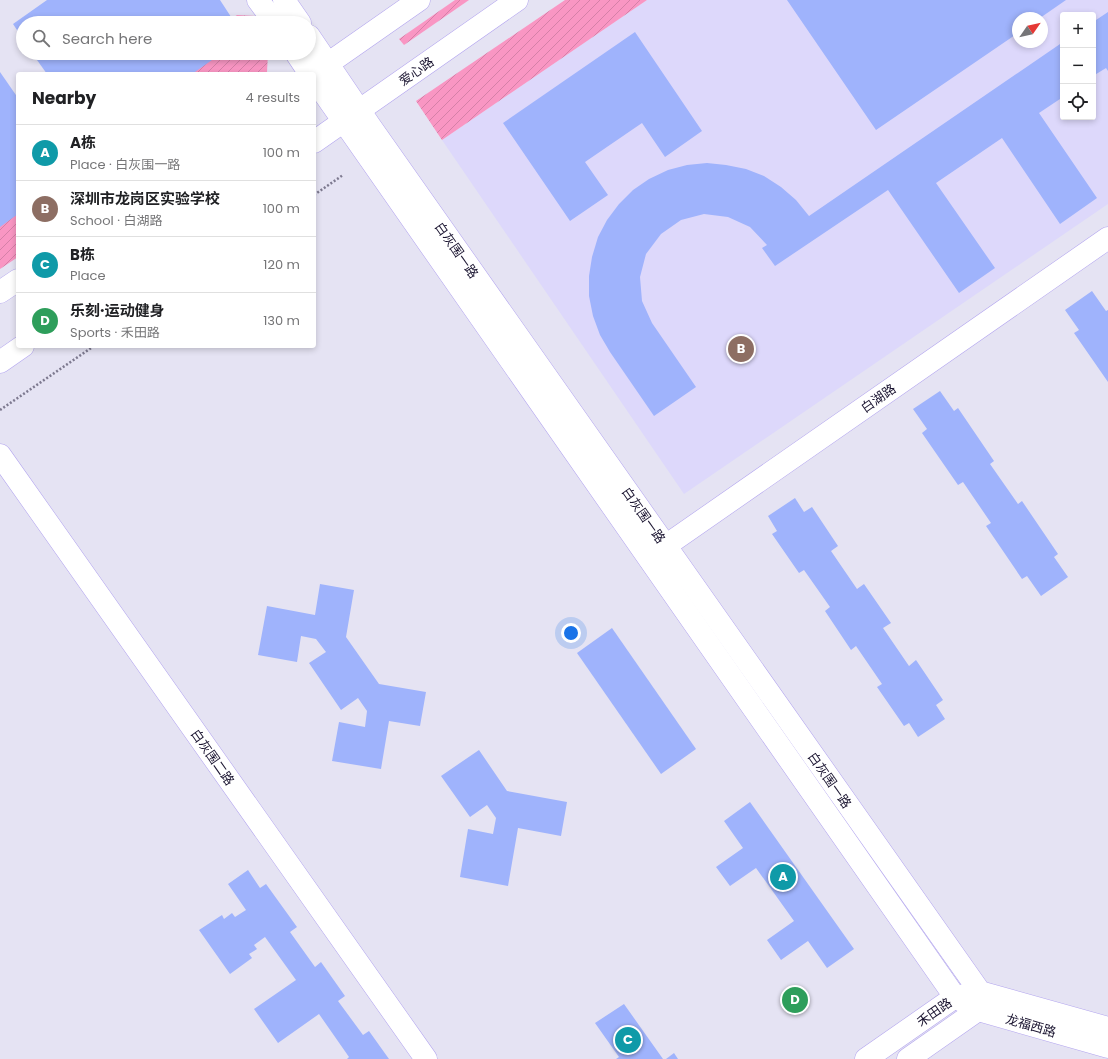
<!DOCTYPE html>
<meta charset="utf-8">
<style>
body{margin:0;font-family:Poppins,"Noto Sans SC",sans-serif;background:#f6f6f6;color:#202124}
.controls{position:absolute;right:12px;top:12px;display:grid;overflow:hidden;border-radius:4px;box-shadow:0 2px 6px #0003}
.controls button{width:36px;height:36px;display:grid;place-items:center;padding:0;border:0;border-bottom:1px solid #e0e0e0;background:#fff;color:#202124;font:20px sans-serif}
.compass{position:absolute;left:1012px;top:12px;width:36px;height:36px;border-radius:50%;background:#fff;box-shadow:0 2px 6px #0003;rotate:56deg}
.you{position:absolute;left:571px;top:633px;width:14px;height:14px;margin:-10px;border:3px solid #fff;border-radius:50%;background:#1a73e8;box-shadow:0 0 0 6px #1a73e833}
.badge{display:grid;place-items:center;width:26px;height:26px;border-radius:50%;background:#111827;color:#fff;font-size:13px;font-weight:700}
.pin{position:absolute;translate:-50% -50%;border:2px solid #fff;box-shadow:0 1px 4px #0006}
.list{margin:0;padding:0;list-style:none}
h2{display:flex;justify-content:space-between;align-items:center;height:52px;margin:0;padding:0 16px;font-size:17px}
h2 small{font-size:13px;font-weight:400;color:#757577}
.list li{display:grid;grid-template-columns:26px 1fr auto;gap:12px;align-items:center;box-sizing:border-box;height:56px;padding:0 16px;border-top:1px solid #e0e0e0}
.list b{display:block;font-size:15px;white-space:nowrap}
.list p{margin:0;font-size:13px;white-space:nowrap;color:#757577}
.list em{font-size:13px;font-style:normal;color:#757577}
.icon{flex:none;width:22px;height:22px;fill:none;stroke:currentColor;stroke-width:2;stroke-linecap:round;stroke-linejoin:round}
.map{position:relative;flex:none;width:1108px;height:1059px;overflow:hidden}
.search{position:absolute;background:#fff;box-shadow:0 2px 6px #0003;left:16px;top:16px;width:300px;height:44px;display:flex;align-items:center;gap:10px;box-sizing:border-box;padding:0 14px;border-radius:22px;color:#757577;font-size:15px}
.panel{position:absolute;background:#fff;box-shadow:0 2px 6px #0003;left:16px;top:72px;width:300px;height:276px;border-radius:4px}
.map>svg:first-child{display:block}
</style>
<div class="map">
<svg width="1108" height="1059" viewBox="0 0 1108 1059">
<defs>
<pattern id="garden-furrows" width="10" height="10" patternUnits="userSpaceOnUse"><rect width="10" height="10" fill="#f996c3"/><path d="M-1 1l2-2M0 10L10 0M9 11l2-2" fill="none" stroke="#d580a8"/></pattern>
</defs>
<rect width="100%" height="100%" fill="#e5e3f3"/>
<path fill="#ddd8fb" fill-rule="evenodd" d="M647,0H1108V204L684,494L442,140ZM1063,15H1093V117H1063ZM1018,18H1042V42H1018Z"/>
<g fill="url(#garden-furrows)">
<path d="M455,0H469L404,45L399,39Z"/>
<path d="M565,0H647L442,140L416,101Z"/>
<path d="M237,15L271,17L270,23H226Z"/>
<path d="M184,53H268L267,72L264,74H154Z"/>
<path d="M18,171V257L0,269V184Z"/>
</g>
<g fill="#9fb3fc">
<path d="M47,0H220L235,23H23V39L13,24Z"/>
<path d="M787,0H1066L1040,18H1018V33L876,130Z"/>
<path d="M1108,12V71L1106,68L1093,76V22Z"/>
<path d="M635,32L702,131L665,157L642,123L585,162L608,195L570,221L503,123Z"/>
<path d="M1063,42V97L1039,113L1097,198L1060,224L1002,138L936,183L995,268L959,293L888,190L775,266L762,248L767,245L750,227L728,217L704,214L681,220L661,234L646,254L640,277L642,301L652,323L696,387L654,416L610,352L600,335L593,316L589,296V276L592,257L598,237L607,220L619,204L633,190L649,179L668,170L687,165L707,163L726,165L746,169L764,176L781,187L796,200L809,216Z"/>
<path d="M32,53H222L192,74H47Z"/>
<path d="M0,72L18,98V214L0,227Z"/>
<path d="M1092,291L1106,311L1108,310V382L1074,333L1079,330L1065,310Z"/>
<path d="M940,391L954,411L958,408L994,461L990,464L1018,504L1022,501L1058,554L1054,557L1068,577L1041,596L1027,576L1022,579L986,526L991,523L963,482L958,485L922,433L927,429L913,409Z"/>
<path d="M795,498L804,512L812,507L838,546L831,551L857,589L864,584L891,623L883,628L909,666L916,660L943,700L936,705L945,719L918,737L909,723L904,726L877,687L882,684L856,646L851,650L825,611L830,607L804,570L799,573L772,534L777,531L768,516Z"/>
<path d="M320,584L354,590L346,637L379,684L426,692L420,726L389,721L381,769L332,761L339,722L365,727L367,711L358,698L341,710L309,663L326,652L316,639L301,636L297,662L258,655L267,606L315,615Z"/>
<path d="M612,628L696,749L661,774L577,653Z"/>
<path d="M479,750L507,791L567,802L561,836L518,828L508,886L460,877L468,829L493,834L496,818L487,805L470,817L441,776Z"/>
<path d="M750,802L854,949L827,968L808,941L781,960L767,940L794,921L756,868L730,886L716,867L743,848L724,821Z"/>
<path d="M248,870L260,888L266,884L297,927L290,932L315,967L321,962L345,996L338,1001L363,1035L369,1031L389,1059H347L349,1057L319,1014L278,1043L254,1009L296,980L265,937L254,945L257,949L249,954L252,958L230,974L199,930L222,915L224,919L232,913L235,917L246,910L228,884Z"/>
<path d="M624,1004L663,1059H616L619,1057L595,1023Z"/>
<path d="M674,1053L678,1059H666Z"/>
</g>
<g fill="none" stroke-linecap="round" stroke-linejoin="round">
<g stroke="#b2a4ef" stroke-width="23">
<g id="street">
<path d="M0,455L426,1059"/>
<path d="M651,556L1108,238"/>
<path d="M866,1059L955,997L980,992L978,1010L908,1059"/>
</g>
</g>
<g stroke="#b2a4ef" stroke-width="23">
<g id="secondary">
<path d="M258,0L275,23"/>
<path d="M284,0L300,23"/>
<path d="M309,36L370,126L980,992L1108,1028"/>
<path d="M296,53L310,74"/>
<path d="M316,72L419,0"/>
<path d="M314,79L955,997L978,1010L1108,1047"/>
<path d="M314,142L517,0"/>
<path d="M0,292L18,280"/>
<path d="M0,362L23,346"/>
</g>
</g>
<g stroke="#7d798f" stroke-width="2.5" stroke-dasharray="2 2" stroke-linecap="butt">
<path d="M314,195L343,175"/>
<path d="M0,410L94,346"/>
</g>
<use href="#street" stroke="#fff" stroke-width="22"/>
<use href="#secondary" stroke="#fff" stroke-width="22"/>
</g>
<g text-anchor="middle" stroke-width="4" stroke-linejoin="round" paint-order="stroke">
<g font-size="13" fill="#1a1430" stroke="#fff">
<text transform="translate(416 71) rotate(-35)" y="5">爱心路</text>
<text transform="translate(457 250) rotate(55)" y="5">白灰围一路</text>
<text transform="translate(878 398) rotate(-35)" y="5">白湖路</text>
<text transform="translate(644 515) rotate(55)" y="5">白灰围一路</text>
<text transform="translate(213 757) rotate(55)" y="5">白灰围二路</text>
<text transform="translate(830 780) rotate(55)" y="5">白灰围一路</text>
<text transform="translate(934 1012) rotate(-35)" y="5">禾田路</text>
<text transform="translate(1031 1025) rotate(16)" y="5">龙福西路</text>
</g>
</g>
</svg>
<div class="controls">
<button>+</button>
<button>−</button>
<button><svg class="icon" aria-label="locate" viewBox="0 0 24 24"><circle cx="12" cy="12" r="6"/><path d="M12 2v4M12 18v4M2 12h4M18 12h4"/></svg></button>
</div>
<svg class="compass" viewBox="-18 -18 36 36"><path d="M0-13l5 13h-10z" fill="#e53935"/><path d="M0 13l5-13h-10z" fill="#757577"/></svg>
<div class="you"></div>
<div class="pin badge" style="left:783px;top:877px;background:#0f9aa8">A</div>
<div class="pin badge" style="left:741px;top:349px;background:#8d6e63">B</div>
<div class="pin badge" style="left:628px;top:1040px;background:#0f9aa8">C</div>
<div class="pin badge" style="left:795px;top:1000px;background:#2e9e5b">D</div>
<div class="search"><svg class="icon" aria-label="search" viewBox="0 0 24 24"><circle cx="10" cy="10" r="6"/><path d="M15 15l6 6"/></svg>Search here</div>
<section class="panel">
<h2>Nearby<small>4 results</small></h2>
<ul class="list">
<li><span class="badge" style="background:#0f9aa8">A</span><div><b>A栋</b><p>Place · 白灰围一路</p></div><em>100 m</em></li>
<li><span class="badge" style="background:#8d6e63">B</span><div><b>深圳市龙岗区实验学校</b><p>School · 白湖路</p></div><em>100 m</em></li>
<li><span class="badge" style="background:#0f9aa8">C</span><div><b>B栋</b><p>Place</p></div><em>120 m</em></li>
<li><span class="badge" style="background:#2e9e5b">D</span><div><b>乐刻·运动健身</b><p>Sports · 禾田路</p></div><em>130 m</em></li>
</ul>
</section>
</div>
